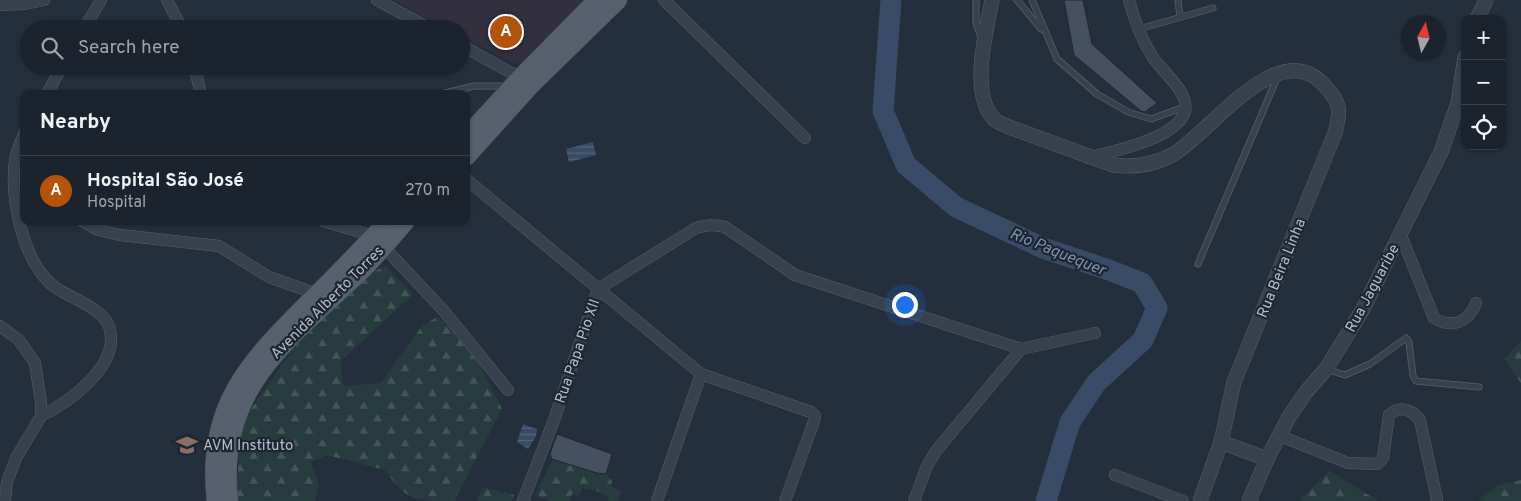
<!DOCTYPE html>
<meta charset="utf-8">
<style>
body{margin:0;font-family:Overpass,sans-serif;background:#242b36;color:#f1f3f6}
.controls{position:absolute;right:15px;top:15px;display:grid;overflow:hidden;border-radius:10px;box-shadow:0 1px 4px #0004}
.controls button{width:45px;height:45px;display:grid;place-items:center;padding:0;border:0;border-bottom:1px solid #39404a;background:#1b232e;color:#f1f3f6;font:25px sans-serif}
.compass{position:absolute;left:1401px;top:15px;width:45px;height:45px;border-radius:50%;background:#1b232e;box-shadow:0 1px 4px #0004;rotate:8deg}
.you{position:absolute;left:904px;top:304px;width:18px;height:18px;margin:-12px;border:4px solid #fff;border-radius:50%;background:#1a73e8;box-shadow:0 0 0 8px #1a73e833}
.badge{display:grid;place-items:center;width:32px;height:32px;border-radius:50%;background:#b45309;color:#fff;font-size:16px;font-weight:700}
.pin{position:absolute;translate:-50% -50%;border:2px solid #fff;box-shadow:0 1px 5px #0006}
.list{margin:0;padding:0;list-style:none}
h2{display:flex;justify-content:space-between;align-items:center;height:65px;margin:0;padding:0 20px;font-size:21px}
h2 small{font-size:16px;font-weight:400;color:#a0a4aa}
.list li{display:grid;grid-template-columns:32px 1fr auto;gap:15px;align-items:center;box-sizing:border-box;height:70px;padding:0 20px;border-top:1px solid #39404a}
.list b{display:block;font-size:19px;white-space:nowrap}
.list p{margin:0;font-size:16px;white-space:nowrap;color:#a0a4aa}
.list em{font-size:16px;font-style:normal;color:#a0a4aa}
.icon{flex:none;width:28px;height:28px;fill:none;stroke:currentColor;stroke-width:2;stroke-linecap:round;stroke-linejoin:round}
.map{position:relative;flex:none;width:1521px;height:501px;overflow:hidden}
.search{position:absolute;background:#1b232e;box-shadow:0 1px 4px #0004;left:20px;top:20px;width:450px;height:55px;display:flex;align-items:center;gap:12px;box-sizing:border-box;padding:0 18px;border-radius:28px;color:#a0a4aa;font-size:19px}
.panel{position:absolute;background:#1b232e;box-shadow:0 1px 4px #0004;left:20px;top:90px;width:450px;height:135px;border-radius:10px}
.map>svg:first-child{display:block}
</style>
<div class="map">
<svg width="1521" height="501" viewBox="0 0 1521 501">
<defs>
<pattern id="forest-firs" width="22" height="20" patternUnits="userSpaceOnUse" patternTransform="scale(1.25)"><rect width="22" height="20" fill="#263c3f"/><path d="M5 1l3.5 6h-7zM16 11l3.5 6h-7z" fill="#435659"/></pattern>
<pattern id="water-rules" width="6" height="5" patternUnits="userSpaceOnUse" patternTransform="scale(1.25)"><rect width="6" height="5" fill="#394c67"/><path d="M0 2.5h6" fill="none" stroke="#53647b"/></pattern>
</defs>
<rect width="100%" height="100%" fill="#242f3e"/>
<path fill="#32303f" d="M393,0H583L522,62L516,64L461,36V29H447Z"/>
<g fill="url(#forest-firs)">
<path d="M386,266L413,294L340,362L344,386L381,383L422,326L437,317C468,341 486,374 502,409L454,501C415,501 406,501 385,470L327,455L311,462L319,485L315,501H236L241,423L300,339L361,277Z"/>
<path d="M1521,341V383L1504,359Z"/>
<path d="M553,459L597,473L606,474L612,481L611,486L621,491L618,501H610C606,492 591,489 582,488L579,496L572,494L569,501H550L535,495Z"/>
<path d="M1330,471L1378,501H1298Z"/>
<path d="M1521,480V501H1478L1498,485Z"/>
<path d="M482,487L514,495L512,501H477Z"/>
</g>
<g fill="url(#water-rules)">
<path d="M593,142L596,155L569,162L566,149Z"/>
<path d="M523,424L537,429L536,436L528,449L517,442Z"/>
</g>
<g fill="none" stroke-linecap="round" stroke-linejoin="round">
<path stroke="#394c67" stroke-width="21" d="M891,0L883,111L906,165L956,207L1043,248L1109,270L1142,283L1157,308L1143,340L1096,383L1070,422L1046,501"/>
</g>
<g fill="#455162" stroke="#1f2835">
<path d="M1064,0H1083L1092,44L1157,103L1145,112L1141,111L1074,55Z"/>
<path d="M557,434L612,454L606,474L597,473L552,459L550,454Z"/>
</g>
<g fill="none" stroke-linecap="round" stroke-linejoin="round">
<g stroke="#565f6c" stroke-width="7">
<g id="service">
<path d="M976,0V23L981,37"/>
<path d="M1017,0L1041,29"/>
<path d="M1032,0L1057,59L1097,94L1128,112L1151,119L1184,107"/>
<path d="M1178,0L1180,17"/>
<path d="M405,29L412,19"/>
<path d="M1139,29L1213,8"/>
<path d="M441,94L474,86H508"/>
<path d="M1198,264L1277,78"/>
<path d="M1326,369L1345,375L1370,364L1406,338L1409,342L1413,376L1416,381L1479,387"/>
</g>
</g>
<g stroke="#565f6c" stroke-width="12">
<g id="minor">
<path d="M167,0L182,29"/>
<path d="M377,0L431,29"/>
<path d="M664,0L805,138"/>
<path d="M0,5L25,4L44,0"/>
<path d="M84,29L101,0"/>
<path d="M461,45L526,81"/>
<path d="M194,66L201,94"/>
<path d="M47,94L62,66"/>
<path d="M24,134C21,142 16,151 15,160C10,197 22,258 51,284C66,297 102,307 109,326C122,365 69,402 41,416"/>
<path d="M1088,158C1112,151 1201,135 1183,96C1176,81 1161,70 1152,56C1142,40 1134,19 1129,0"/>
<path d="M466,179L701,374L811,412L815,416L813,424L785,501"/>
<path d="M82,221L98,230L120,235L219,246L269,277L317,294"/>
<path d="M323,221L374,236"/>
<path d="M1400,233L1434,318C1452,329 1469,322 1476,303"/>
<path d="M383,246L443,310L508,390"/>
<path d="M0,326L19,340L35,363L41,402V416L16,458L7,482L5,501"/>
<path d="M1280,436L1348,463L1377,464L1383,458L1389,415C1400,405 1411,409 1420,420L1437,500"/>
<path d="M1115,475L1183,501"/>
<path d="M523,501L554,420L598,289L696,228C707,225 714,224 725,227L795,275L1021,349L1095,333"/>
<path d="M657,501L701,374"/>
<path d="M914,501L927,466L936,451L1021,349"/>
</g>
</g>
<g stroke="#565f6c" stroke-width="15">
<g id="tertiary">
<path d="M992,0C986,32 969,95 995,120C999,123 1005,125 1009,127L1113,165C1134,168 1153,165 1172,155C1209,135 1277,34 1324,85C1341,103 1341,110 1335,133L1234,382L1221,442L1200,501"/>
<path d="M1477,19L1486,0"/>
<path d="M1221,442L1267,459L1289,417L1306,392L1326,369L1363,309L1441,152L1458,103L1465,57"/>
<path d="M1249,501L1267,459"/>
</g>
</g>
<g stroke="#414a57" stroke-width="19">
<g id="primary">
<path d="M466,137L521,77L597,0"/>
<path d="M466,157L531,85L618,0"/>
<path d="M216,501C204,403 253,358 316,295C341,271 364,246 388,221"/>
<path d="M229,501C216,390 285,343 357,275C375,258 390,239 406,221"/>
</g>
</g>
<use href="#service" stroke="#38414e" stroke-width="5.5"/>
<use href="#minor" stroke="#38414e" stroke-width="11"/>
<use href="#tertiary" stroke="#38414e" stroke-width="14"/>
<use href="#primary" stroke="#56606e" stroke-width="18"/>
</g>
<defs>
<g id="university-bare" transform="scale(1.725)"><path d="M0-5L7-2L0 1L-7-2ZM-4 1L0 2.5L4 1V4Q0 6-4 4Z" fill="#8d6e63" stroke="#1d2633" stroke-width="2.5" paint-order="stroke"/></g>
</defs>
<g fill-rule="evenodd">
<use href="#university-bare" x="187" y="445"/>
</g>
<g text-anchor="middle" stroke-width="4.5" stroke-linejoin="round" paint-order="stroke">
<g font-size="15" fill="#b4bcc9" stroke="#1d2633">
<text transform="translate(1281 268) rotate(-68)" y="5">Rua Beira Linha</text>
<text transform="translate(1372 288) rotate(-62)" y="5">Rua Jaguaribe</text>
<text transform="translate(327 302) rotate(-45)" y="5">Avenida Alberto Torres</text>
<text transform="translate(577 351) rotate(-71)" y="5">Rua Papa Pio XII</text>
</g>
<g font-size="15" fill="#b4bcc9" stroke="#1d2633" text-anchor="start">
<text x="203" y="450">AVM Instituto</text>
</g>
<g font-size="16" font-style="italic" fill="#7c92b1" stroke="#1d2633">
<text transform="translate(1058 251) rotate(22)" y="6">Rio Paquequer</text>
</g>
</g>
</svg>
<div class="controls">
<button>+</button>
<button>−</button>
<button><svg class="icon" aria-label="locate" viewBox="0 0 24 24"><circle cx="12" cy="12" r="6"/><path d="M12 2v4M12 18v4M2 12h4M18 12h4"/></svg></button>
</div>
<svg class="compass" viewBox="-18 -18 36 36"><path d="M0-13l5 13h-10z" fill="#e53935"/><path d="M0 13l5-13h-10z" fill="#a0a4aa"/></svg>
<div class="you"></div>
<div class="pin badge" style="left:506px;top:32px">A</div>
<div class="search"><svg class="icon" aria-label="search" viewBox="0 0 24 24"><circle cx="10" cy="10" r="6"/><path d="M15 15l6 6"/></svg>Search here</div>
<section class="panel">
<h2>Nearby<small></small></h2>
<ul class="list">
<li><span class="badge">A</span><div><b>Hospital São José</b><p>Hospital</p></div><em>270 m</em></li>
</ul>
</section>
</div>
